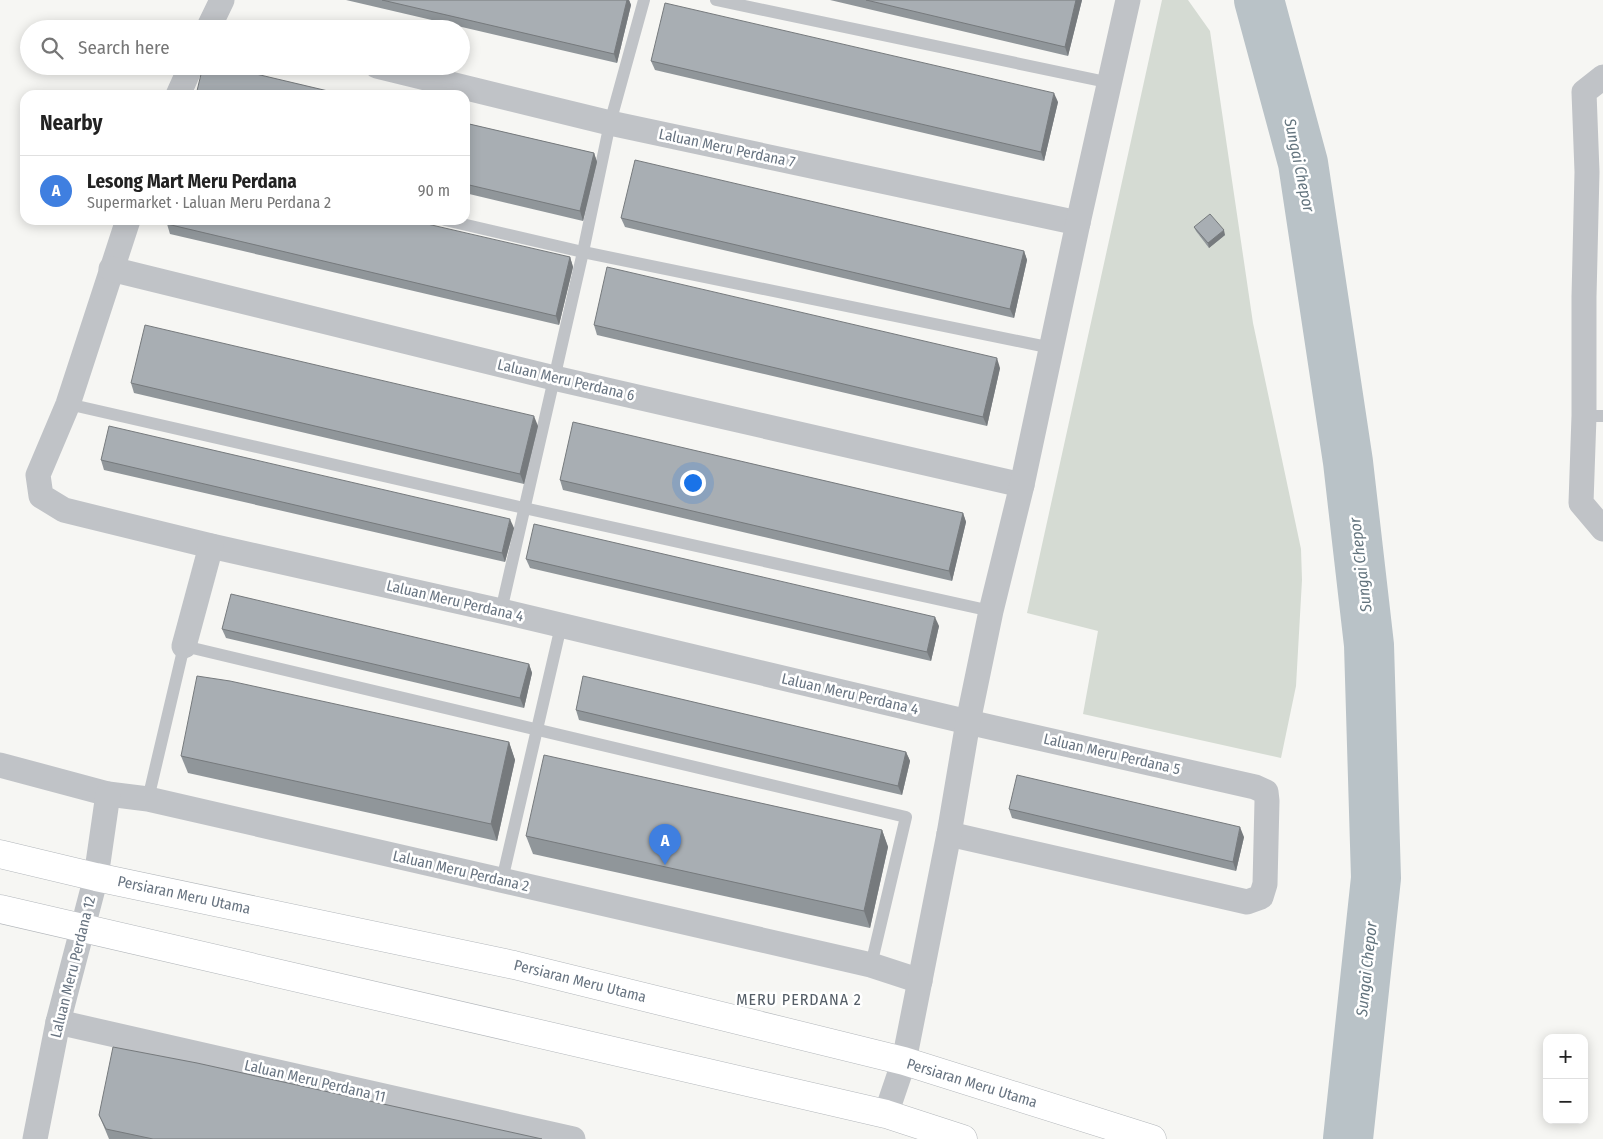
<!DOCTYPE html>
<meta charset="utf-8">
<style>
body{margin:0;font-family:"Fira Sans Condensed",sans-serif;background:#f6f6f6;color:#222}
.controls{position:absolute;right:15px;bottom:15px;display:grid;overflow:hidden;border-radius:10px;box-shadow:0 2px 12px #0003}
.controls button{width:45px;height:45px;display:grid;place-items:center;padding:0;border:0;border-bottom:1px solid #e0e0e0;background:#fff;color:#222;font:25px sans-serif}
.you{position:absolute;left:692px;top:482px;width:18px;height:18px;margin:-12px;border:4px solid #fff;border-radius:50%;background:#1a73e8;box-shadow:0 0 0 8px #1a73e833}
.badge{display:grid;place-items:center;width:32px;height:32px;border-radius:50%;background:#b45309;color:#fff;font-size:16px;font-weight:700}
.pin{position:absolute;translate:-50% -41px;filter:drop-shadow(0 1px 2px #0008)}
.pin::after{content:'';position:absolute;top:26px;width:18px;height:15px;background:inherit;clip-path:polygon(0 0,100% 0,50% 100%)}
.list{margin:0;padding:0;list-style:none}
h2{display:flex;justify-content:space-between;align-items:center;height:65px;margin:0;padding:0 20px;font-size:21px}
h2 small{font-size:16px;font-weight:400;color:#767676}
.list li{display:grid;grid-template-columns:32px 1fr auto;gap:15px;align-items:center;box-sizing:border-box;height:70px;padding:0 20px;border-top:1px solid #e0e0e0}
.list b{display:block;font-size:19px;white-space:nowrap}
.list p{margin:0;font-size:16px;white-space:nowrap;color:#767676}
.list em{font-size:16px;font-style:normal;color:#767676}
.icon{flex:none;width:28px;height:28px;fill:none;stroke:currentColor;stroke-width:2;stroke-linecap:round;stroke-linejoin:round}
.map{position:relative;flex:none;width:1603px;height:1139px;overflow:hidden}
.search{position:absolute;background:#fff;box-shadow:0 2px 12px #0003;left:20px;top:20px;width:450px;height:55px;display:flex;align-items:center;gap:12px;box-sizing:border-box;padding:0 18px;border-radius:28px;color:#767676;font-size:19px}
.panel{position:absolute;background:#fff;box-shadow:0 2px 12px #0003;left:20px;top:90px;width:450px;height:135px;border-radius:15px}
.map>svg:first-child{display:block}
</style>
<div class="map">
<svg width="1603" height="1139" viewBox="0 0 1603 1139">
<rect width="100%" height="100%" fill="#f6f6f3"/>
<path fill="#d5dbd3" d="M1162,0H1188L1210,31L1253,323L1301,549L1302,580L1296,686L1281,758L1083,714L1098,631L1027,613Z"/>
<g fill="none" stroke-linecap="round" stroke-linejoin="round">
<path stroke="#b9c2c7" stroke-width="50" d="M1259,0L1303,163L1348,462L1369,645L1376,878L1348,1139"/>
<g stroke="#b3b7bb" stroke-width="29">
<g id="secondary">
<path d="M0,854L96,877L514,965L904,1061L1152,1139"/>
<path d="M0,909L886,1114L963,1139"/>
</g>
</g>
<g stroke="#c0c3c7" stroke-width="12">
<path d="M716,0L1111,83"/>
<path d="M445,220L583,252L1052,348"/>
<path d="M68,404L524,508L991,611"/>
<path d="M1584,416H1603"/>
<path d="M501,611L583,252L610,123L644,0"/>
<path d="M148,799L184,646L906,817L871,965"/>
<path d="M502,880L561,626"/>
</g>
<g stroke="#c0c3c7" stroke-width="25">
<path d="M208,29L222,0"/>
<path d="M377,66L610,123L1078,223"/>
<path d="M1603,77L1584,92L1587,172L1584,297V416L1581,503L1603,529"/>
<path d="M178,95L191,66"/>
<path d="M128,220L68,404L38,475L41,496L64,510L211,546L501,611L968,722L1255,787L1266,792L1267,801L1265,884L1261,897L1247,902L949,834"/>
<path d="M111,269L554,378L1022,485"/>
<path d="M184,646L211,546"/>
<path d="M0,765L108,794L148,799L871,965L920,981"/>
<path d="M58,1022L573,1139"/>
<path d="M886,1114L904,1061L949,834L968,722L991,611L1022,485L1078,223L1128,0"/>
<path d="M35,1139L58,1022L96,877L108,794"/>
</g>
<use href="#secondary" stroke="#fff" stroke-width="28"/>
</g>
<g fill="#90969a">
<path d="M346,0H629L631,5L617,63Z"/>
<path d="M830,0H1082L1068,56Z"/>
<path d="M651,61L1058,102L1044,161L655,70Z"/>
<path d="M465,123L594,153L597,162L583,221L465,193Z"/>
<path d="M621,218L1024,251L1027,260L1014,318L625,227Z"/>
<path d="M167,224L570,257L573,267L559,325L170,234Z"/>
<path d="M1194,227L1225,235L1209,248L1196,231Z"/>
<path d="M594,325L1000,368L987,426L597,335Z"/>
<path d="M131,383L538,426L524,484L134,393Z"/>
<path d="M101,460L514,528L505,562L104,470Z"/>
<path d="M560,480L963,513L966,522L952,581L563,490Z"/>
<path d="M526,559L939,626L931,661L530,568Z"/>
<path d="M222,629L529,664L532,673L524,708L226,638Z"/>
<path d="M576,710L906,752L910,761L902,795L579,720Z"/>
<path d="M509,742L515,760L497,841L188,773L181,756Z"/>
<path d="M1009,809L1244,837L1236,871L1012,818Z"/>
<path d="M882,830L888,847L870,928L533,854L526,836Z"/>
<path d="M99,1115L542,1139H109Z"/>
</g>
<g fill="#767a7d">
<path d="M627,0H629L631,5L617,63L614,54Z"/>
<path d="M1076,0H1082L1068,56L1065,47Z"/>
<path d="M1054,93L1058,102L1044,161L1041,152Z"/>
<path d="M594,153L597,162L583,221L580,211Z"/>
<path d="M1224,230L1225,235L1209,248L1208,243Z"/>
<path d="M1024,251L1027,260L1014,318L1010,309Z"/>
<path d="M570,257L573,267L559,325L556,316Z"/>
<path d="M997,358L1000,368L987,426L983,417Z"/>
<path d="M534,416L538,426L524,484L520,474Z"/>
<path d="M963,513L966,522L952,581L949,571Z"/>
<path d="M510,519L514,528L505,562L502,553Z"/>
<path d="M935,617L939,626L931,661L927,652Z"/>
<path d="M529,664L532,673L524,708L520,698Z"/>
<path d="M509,742L515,760L497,841L491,824Z"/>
<path d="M906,752L910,761L902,795L898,786Z"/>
<path d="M1240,827L1244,837L1236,871L1233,862Z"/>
<path d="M882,830L888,847L870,928L864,911Z"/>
</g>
<g fill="#a8aeb3" stroke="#767a7d">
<path d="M382,0H627L614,54Z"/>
<path d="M866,0H1076L1065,47Z"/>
<path d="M665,3L1054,93L1041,152L651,61Z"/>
<path d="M203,66H222L345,95H196Z"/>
<path d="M465,123L594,153L580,211L465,184Z"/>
<path d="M635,160L1024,251L1010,309L621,218Z"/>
<path d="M1210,214L1224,230L1208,243L1194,227Z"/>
<path d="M168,220H410L570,257L556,316L167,224Z"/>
<path d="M607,267L997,358L983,417L594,325Z"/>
<path d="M145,325L534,416L520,474L131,383Z"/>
<path d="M573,422L963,513L949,571L560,480Z"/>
<path d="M109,426L510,519L502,553L101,460Z"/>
<path d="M534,524L935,617L927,652L526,559Z"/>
<path d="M231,594L529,664L520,698L222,629Z"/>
<path d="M197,676L230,681L509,742L491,824L181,756Z"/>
<path d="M583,676L906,752L898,786L576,710Z"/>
<path d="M544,755L882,830L864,911L526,836Z"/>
<path d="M1017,775L1240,827L1233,862L1009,809Z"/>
<path d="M113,1047L197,1063L542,1139H153L106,1129L99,1115Z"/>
</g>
<g text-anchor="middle" stroke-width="5" stroke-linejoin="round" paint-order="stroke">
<g font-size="15" fill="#687481" stroke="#fff">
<text transform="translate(727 148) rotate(12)" y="5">Laluan Meru Perdana 7</text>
<text transform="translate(566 380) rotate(13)" y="5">Laluan Meru Perdana 6</text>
<text transform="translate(455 601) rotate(13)" y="5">Laluan Meru Perdana 4</text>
<text transform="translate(850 694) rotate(13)" y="5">Laluan Meru Perdana 4</text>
<text transform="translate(1112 754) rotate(13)" y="5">Laluan Meru Perdana 5</text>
<text transform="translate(461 871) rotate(13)" y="5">Laluan Meru Perdana 2</text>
<text transform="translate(184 895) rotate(12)" y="5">Persiaran Meru Utama</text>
<text transform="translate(73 967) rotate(-76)" y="5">Laluan Meru Perdana 12</text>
<text transform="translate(580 981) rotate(14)" y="5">Persiaran Meru Utama</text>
<text transform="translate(315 1081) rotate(13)" y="5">Laluan Meru Perdana 11</text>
<text transform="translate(972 1083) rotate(17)" y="5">Persiaran Meru Utama</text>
</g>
<g font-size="16" font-style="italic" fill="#63747e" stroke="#fff">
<text transform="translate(1300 165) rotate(78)" y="6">Sungai Chepor</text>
<text transform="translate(1360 565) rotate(-97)" y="6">Sungai Chepor</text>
<text transform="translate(1366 969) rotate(-84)" y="6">Sungai Chepor</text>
</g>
<g font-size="16" letter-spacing="1" fill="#555e67" stroke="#fff">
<text x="799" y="1005">MERU PERDANA 2</text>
</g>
</g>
</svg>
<div class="controls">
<button>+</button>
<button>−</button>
</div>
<div class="you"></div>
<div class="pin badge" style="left:665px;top:865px;background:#3f7fe0">A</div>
<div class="search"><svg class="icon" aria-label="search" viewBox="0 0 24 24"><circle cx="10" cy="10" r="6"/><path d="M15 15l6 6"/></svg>Search here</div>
<section class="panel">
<h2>Nearby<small></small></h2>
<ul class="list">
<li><span class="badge" style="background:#3f7fe0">A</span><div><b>Lesong Mart Meru Perdana</b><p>Supermarket · Laluan Meru Perdana 2</p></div><em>90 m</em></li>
</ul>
</section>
</div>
